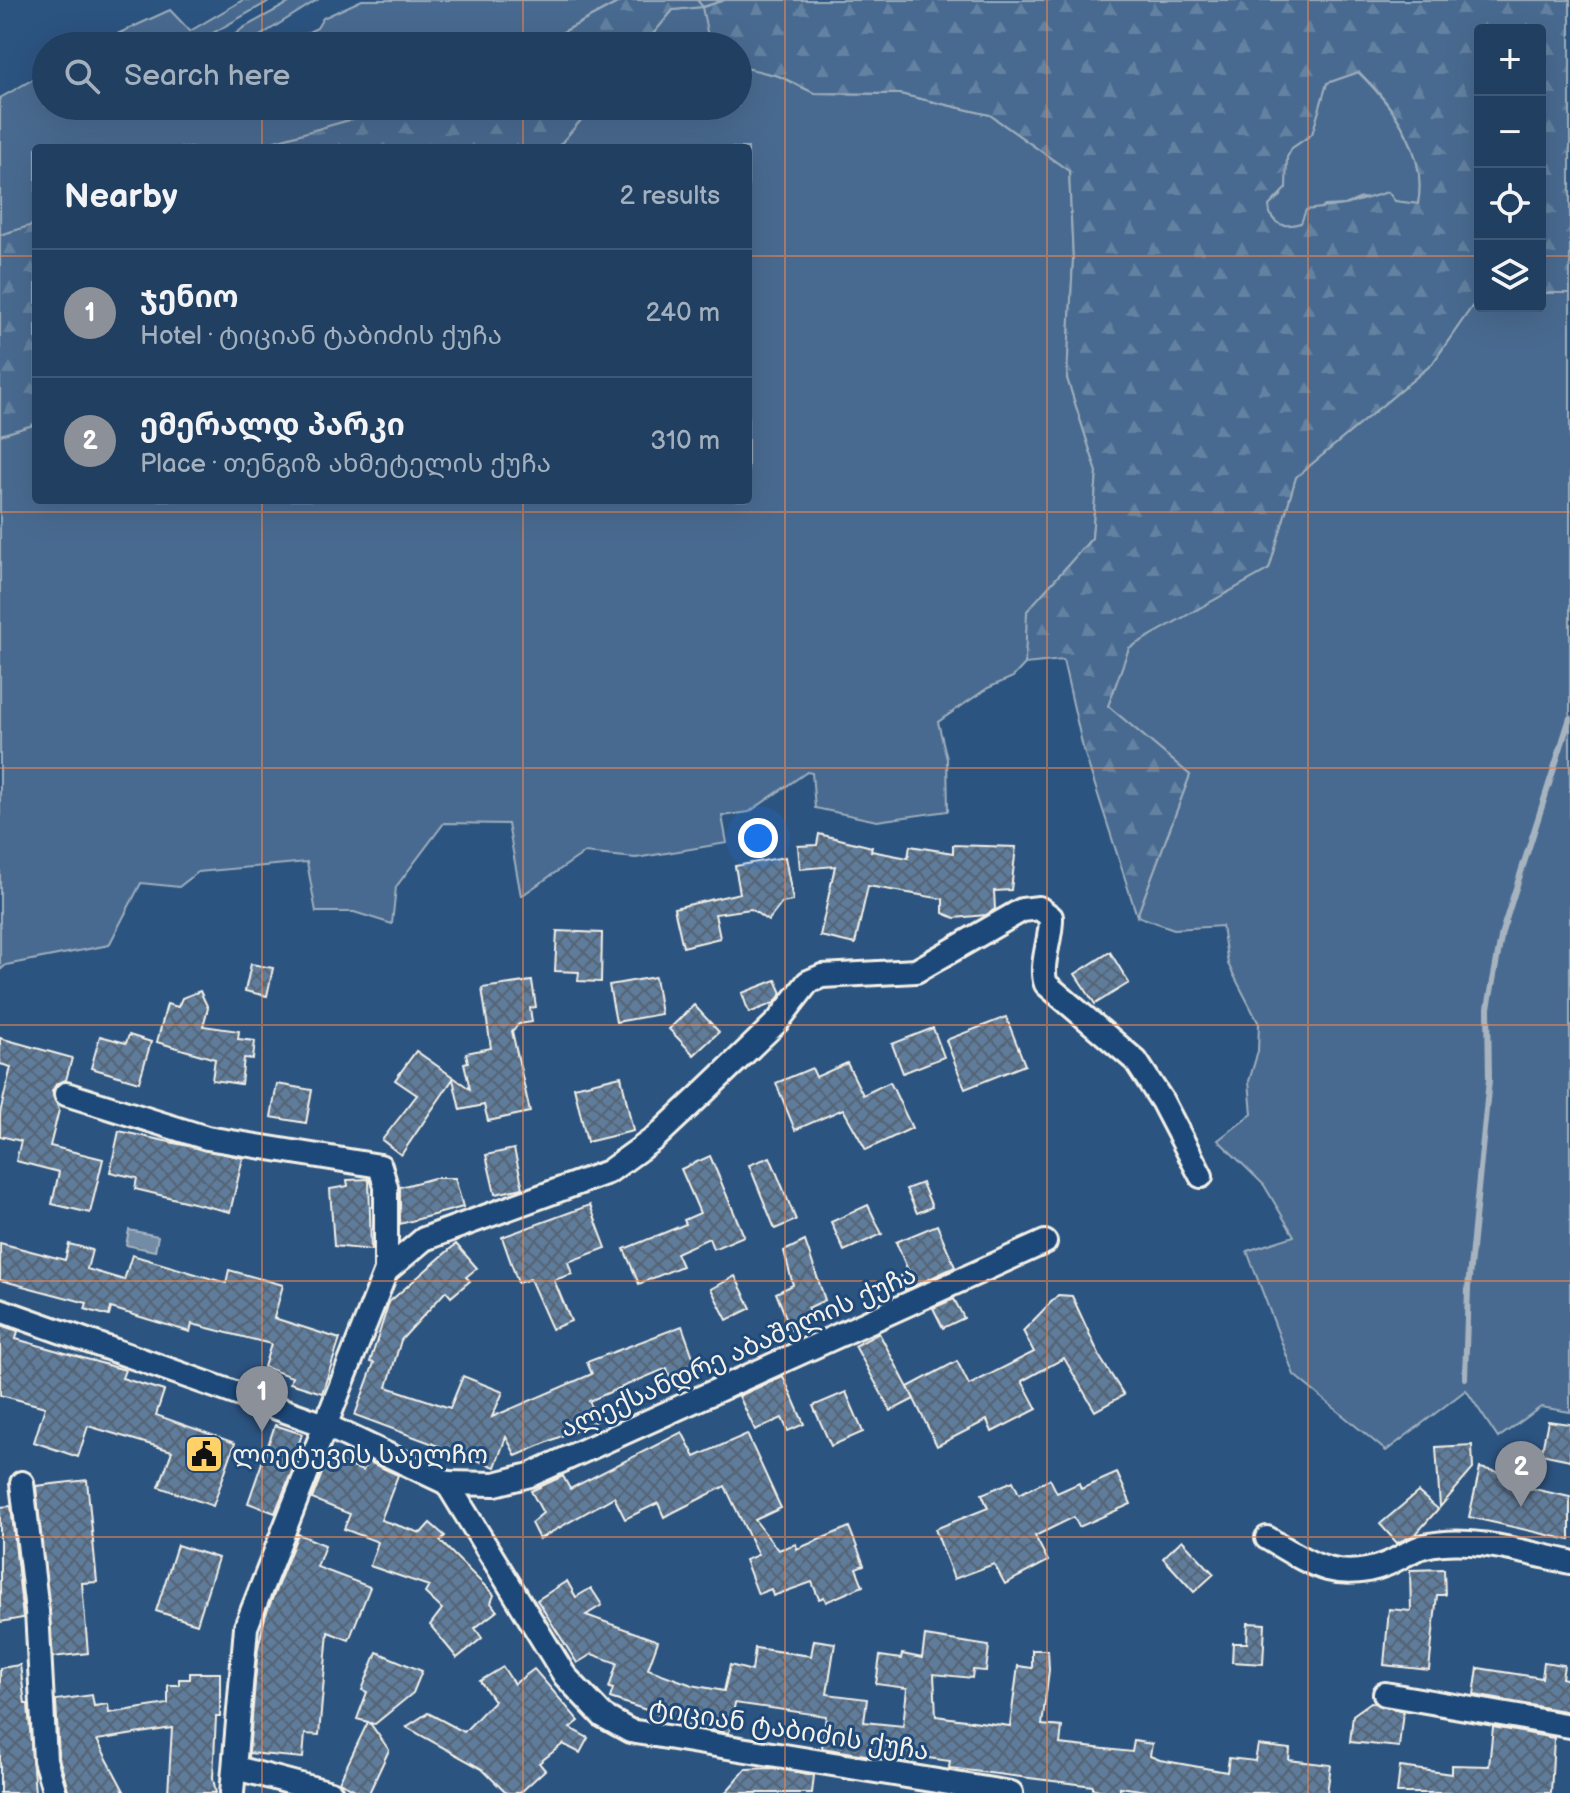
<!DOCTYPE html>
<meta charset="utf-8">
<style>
body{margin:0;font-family:"Balsamiq Sans","Noto Sans Georgian",sans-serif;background:#294667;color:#f1f3f6}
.controls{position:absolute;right:24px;top:24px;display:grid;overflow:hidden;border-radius:8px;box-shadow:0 8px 32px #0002}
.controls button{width:72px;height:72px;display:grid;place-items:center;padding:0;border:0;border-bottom:2px solid #3e5876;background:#213f61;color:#f1f3f6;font:40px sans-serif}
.you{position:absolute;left:758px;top:838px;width:28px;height:28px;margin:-20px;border:6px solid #fff;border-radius:50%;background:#1a73e8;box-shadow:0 0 0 12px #1a73e833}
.badge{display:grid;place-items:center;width:52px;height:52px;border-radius:50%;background:#8c9099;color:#fff;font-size:26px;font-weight:700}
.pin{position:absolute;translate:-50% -66px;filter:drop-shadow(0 2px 4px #0008)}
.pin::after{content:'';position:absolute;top:42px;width:28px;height:24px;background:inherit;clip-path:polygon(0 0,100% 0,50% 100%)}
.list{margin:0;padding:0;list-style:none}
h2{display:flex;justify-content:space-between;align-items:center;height:104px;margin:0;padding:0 32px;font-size:34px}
h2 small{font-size:26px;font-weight:400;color:#a2afbd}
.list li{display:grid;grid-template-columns:52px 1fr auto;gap:24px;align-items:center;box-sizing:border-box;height:128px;padding:0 32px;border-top:2px solid #3e5876}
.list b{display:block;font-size:30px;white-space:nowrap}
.list p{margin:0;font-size:26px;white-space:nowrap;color:#a2afbd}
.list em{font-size:26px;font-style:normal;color:#a2afbd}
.icon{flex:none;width:44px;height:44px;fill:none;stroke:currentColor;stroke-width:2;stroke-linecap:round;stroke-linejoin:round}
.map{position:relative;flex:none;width:1570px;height:1793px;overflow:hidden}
.search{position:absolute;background:#213f61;box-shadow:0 8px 32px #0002;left:32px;top:32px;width:720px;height:88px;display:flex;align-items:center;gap:20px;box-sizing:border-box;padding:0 28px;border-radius:44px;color:#a2afbd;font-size:30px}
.panel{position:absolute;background:#213f61;box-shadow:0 8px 32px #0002;left:32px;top:144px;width:720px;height:360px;border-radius:8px}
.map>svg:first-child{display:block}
</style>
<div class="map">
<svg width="1570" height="1793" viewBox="0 0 1570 1793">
<defs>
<pattern id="forest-firs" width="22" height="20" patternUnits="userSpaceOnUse" patternTransform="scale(2)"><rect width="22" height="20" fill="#496b90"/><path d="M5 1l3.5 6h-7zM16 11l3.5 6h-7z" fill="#6481a0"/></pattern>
<pattern id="water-waves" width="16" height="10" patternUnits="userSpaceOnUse" patternTransform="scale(2)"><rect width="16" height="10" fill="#738ca6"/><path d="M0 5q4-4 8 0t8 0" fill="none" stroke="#647484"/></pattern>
<pattern id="building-cross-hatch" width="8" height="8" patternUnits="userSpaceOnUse" patternTransform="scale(2)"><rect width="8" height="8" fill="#5e7b9a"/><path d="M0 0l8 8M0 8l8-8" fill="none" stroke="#556474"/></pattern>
</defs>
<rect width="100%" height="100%" fill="#2c5481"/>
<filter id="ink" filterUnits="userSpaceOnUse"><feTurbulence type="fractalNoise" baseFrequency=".0125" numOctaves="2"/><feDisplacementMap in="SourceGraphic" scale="16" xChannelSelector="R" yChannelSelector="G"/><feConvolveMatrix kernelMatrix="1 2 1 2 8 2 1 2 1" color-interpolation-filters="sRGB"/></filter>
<g filter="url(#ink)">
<g fill="#496b90" stroke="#9eaebc" stroke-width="2">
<path d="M243,0H271L201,40L204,46H91L170,10L190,31Z"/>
<path d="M294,0H317L244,46H220L243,28Z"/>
<path d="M362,0H623L537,46H280L317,28L323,18Z"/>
<path d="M697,0H725L703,7L710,46H643L673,10L702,7Z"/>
<path d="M738,66L779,76L814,93L900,94L990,115L1069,171L1073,260L1067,378L1097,472L1092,538L1028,611L1025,664L1013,677L988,688L938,722L947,759L948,811L877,821L815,808L812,773L807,772L749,812L722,816L727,843L636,858L584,853L521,896L508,824L444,823L396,887L392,924L354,912H316L307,862L198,872L179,887L141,883L109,945L6,965L0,970V435L36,424V500H748V148H557L593,106H738Z"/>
<path d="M46,72V106H399L251,148H36V224L0,235V98Z"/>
<path d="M1358,72C1393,106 1428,153 1418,204L1361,198L1345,205L1325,206L1301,223L1286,227L1278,224L1269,214V205L1281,196L1287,157L1292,148L1312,134L1327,83Z"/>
<path d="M1540,293H1570V1412L1541,1407L1498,1438L1466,1390L1386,1451L1294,1375L1247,1251L1294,1236L1264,1185L1218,1140L1252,1114L1249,1081L1258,1051L1259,1024L1228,964L1222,926L1174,929L1137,916L1190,775L1108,706L1129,647L1269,569L1296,477L1432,364L1480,295V306H1540Z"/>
</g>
<g fill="url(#forest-firs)" stroke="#9eaebc" stroke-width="2" fill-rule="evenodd">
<path d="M623,0H697L703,7L725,0H1570V293H1540V30H1480V295L1432,364L1296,477L1269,569L1129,648L1108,706L1190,775L1137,916L1083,748L1063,660L1025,664L1027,611L1092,538L1097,472L1067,378L1073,260L1069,171L990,115L900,94L814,93L779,76L738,66V46H710L702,7L673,10L643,46H537ZM1359,72C1393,105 1428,153 1418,204L1395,201L1388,192L1345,205L1306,210L1301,223C1285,228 1270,226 1269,206L1286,188L1287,157L1292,148L1312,134L1327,83Z"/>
<path d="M399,106H593L557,148H251Z"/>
<path d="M36,224V424L0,435V235Z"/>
</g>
<path fill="url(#water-waves)" stroke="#a7b4c0" stroke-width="2" d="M129,1230L158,1236L155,1251L126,1245Z"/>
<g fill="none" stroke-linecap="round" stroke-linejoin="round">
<path stroke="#a7b4c0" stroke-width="6" d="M1465,1378L1468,1288L1489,1080L1488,1008L1502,932L1570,718"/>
</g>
<g fill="url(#building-cross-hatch)" stroke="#f4f1e8" stroke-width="2">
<path d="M819,834L872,847L871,851L908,858L910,846L953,853V845L1016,847L1011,890L994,891L995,909L986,915L955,918L943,913V899L868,886L855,944L820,936L835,866L800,869L798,846L817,845Z"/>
<path d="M785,857L793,901L782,903L768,921L751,909L715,914L720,938L683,947L674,908L740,893L735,866Z"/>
<path d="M557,931L602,933L601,982L578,981L579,972L555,971Z"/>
<path d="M1110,952L1129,983L1095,1004L1075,974Z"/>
<path d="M251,964L273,968L267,996L245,991Z"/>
<path d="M655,977L661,1014L616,1022L609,985Z"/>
<path d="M776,980L782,993L774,1003L749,1013L742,993Z"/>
<path d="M532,981L536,1007L530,1008L532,1022L519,1024L512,1031L530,1112L488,1121L484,1105L460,1110L453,1079L401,1155L382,1140L417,1095L395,1080L416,1051L470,1089L464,1063L468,1062L466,1053L491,1048L482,988Z"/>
<path d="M200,991L208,1008L203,1026L239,1031L238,1039L255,1041L253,1059L244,1058L241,1084L212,1080L215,1059L157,1042L167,1004L178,1007L182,998Z"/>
<path d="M694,1005L719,1032L694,1055L669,1029Z"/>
<path d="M1006,1017L1025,1065L965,1089L946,1040Z"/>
<path d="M933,1028L944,1057L903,1073L892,1044Z"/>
<path d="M129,1035L151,1042L139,1082L91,1068L100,1036L126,1043Z"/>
<path d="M0,1038L72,1058L66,1080L57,1083L52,1091L59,1110L50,1146L103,1159L90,1213L52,1204L59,1172L16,1161L21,1141L0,1136V1113L11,1067L0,1064Z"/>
<path d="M847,1063L863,1095L890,1082L912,1128L866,1150L843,1109L795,1130L776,1083L812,1068L816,1077Z"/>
<path d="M621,1076L633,1131L587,1142L574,1087Z"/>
<path d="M277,1084L312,1090L306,1123L271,1117Z"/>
<path d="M119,1131L243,1158L230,1212L135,1189L137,1178L110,1172Z"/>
<path d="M514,1149L523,1188L495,1194L486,1155Z"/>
<path d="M710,1156L744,1236L713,1249L709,1238L676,1253L682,1266L639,1284L624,1249L686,1224L684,1220L700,1213L681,1169Z"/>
<path d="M770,1157L796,1220L775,1229L749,1165Z"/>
<path d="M434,1178H455L463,1207L400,1224V1187Z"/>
<path d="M369,1179L371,1250L334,1246L330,1189L348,1186L347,1180Z"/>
<path d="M922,1183L932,1207L917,1213L906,1189Z"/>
<path d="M590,1205L606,1248L568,1262L572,1274L554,1280L571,1321L552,1329L530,1279L518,1283L502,1237Z"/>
<path d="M868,1205L882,1234L844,1251L831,1222Z"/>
<path d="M937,1225L955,1267L905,1290L900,1276L909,1273L896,1242Z"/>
<path d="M805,1241L825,1300L808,1308L814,1321L791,1330L776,1293L793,1285L784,1251Z"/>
<path d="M0,1243L65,1260L69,1244L92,1250L87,1269L124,1280L132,1255L226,1283L229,1270L283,1285L274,1318L340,1339L322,1393L290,1383L292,1377L264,1367L271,1344L192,1324L190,1332L111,1308L109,1316L85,1309L87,1303L0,1280Z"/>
<path d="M456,1244L477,1268L466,1277L470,1281L451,1297L446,1291L401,1340L387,1387L450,1408L463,1376L503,1392L492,1417L592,1374L587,1362L682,1326L697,1368L670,1377L667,1368L589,1401L598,1420L516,1456L506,1437L495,1467L355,1415L374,1363L370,1362L389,1302Z"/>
<path d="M735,1276L751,1308L727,1320L711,1289Z"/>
<path d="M1058,1295L1072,1296L1101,1359L1124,1395L1095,1411L1064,1358L1022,1381L1037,1409L992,1432L987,1420L937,1446L908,1387L957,1361L969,1385L1034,1352L1023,1331Z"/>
<path d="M954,1299L964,1318L943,1328L933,1308Z"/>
<path d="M0,1325L18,1331L16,1339L125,1370L122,1378L164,1391L156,1415L235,1443L213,1506L159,1487L172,1451L88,1426L78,1457L34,1442L45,1407L0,1395Z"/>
<path d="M879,1333L914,1399L891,1411L855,1346Z"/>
<path d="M783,1376L804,1424L788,1431L782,1418L755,1430L739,1396Z"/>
<path d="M846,1392L863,1432L831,1446L813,1406Z"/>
<path d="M1548,1421L1570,1424V1460L1541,1454Z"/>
<path d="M275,1425L302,1434L298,1446L302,1447L275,1513L248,1503Z"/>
<path d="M682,1432L695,1457L747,1434L781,1508L755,1520L778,1550L796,1544L797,1549L849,1527L864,1565L856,1568L863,1586L826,1602L824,1597L819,1599L812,1582L773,1596L771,1589L758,1594L745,1560L758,1555L725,1486L664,1517L658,1503L625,1519L614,1497L539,1539L531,1523L543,1513L531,1491L563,1476L570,1489Z"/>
<path d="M1472,1445L1473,1469L1440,1507L1436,1447Z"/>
<path d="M328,1458L363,1471L367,1461L398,1475L381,1520L421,1533L430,1523L445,1536L440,1541L494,1595L491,1603L497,1611L475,1628L482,1638L457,1658L430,1625L442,1609L425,1593L429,1586L370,1566L378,1542L344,1529L350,1514L312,1499Z"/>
<path d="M1480,1468L1527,1478L1525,1487L1570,1497V1540L1469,1517Z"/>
<path d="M1117,1473L1131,1504L1079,1527L1074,1517L1035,1536L1048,1561L1005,1584L994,1564L954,1579L935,1529L988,1508L982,1494L1013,1481L1019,1494L1050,1479L1057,1493L1079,1483L1081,1489Z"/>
<path d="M87,1480L97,1582L82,1583L88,1653L53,1657L36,1486Z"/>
<path d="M1418,1492L1438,1509L1416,1534L1397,1543L1380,1524Z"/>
<path d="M11,1506L23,1618L0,1622V1507Z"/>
<path d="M298,1534L325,1545L317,1567L370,1587L349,1640L328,1632L319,1735L305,1734L303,1758L249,1753L258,1648L265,1617Z"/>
<path d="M1182,1540L1214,1574L1194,1592L1163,1558Z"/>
<path d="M177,1545L218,1558L197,1624L156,1611Z"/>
<path d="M1444,1569L1445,1595H1437L1429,1670L1384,1665L1389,1609L1411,1611L1410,1570Z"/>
<path d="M567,1581L576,1597L591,1588L602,1605L586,1615L658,1641L648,1669L692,1685L724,1691L730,1665L752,1671L755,1648L811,1656L814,1640L835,1643L827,1694L867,1699L864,1722L903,1726L907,1688L876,1684L880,1656L901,1659L902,1654L922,1658L925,1636L989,1646L986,1671L973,1670L972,1678L934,1674L936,1716L1010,1726L1018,1666L1032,1668V1650H1048L1049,1670L1042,1725L1062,1727L1060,1744L1132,1752L1134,1741L1152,1744L1150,1756L1160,1760L1227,1772L1229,1758L1255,1761L1258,1745L1290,1749L1289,1760L1331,1765L1327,1793H1159L1120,1787V1793L1093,1789V1786L949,1768L950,1761L913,1756V1761L890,1759L822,1748L826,1716L735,1703L729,1733L679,1725L680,1721L610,1698L613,1689L609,1688L617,1663L592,1654L577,1663L537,1600Z"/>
<path d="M1248,1623L1265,1624L1263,1664L1232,1662L1233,1643H1247Z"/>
<path d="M377,1652L422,1671L413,1693L375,1724L370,1723L389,1750L369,1793H361L339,1782L368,1722L357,1719L367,1692L362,1690Z"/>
<path d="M1544,1662L1564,1665L1562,1678L1570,1680V1712L1474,1695L1478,1668L1542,1678Z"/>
<path d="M20,1665L25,1704H28L35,1793H0V1668Z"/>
<path d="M503,1667L514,1684L534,1669L579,1721L570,1728L588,1738L580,1753L563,1744L539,1763L545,1770L520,1793H506L482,1769L406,1727L428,1713L464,1732L494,1701L480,1681Z"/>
<path d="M190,1673H220V1717H216L213,1778L216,1793H168L172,1728L97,1740L125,1793H69L59,1758L56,1700L92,1695L94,1706L108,1704L109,1713L168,1704V1685H179V1679H190Z"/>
<path d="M1371,1702L1403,1711L1399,1747L1350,1742L1353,1715Z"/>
<path d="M1493,1727L1554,1738L1551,1793H1397L1400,1767L1452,1774V1765L1489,1766Z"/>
<path d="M772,1768L814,1775L812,1793H725L746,1769Z"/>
</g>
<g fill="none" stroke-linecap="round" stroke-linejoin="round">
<g stroke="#f4f1e8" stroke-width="28">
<g id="minor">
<path d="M66,1094L207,1138L380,1166L386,1187V1271"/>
<path d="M0,1310L325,1425L447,1483L565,1676L603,1716L630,1731L1011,1793"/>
<path d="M22,1483L37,1611L45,1760L55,1793"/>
<path d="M447,1483L495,1484L530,1475L1045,1242"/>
<path d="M1267,1538C1309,1563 1337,1584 1387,1564C1399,1559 1412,1549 1425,1546C1472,1535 1524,1553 1570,1562"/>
<path d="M1385,1694L1570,1726"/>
<path d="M236,1768L331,1793"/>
<path d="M232,1793L246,1627L386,1271L424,1239L608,1172L655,1138L705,1091L778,1021L808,982L822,976L916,971L1022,910L1039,908L1051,917C1052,938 1039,965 1046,984L1136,1061L1162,1101L1201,1176"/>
</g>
</g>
<use href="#minor" stroke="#1f4a7a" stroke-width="22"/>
</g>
</g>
<path fill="none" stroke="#ec874e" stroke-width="2" stroke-opacity="0.55" d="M262,0V46M523,0V46M785,0V1793M1047,0V1793M1308,0V1793M262,106V148M523,106V148M0,256H36M748,256H1480M1540,256H1570M262,500V1793M523,500V1793M0,512H1570M0,768H1570M0,1025H1570M0,1281H1570M0,1537H1570"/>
<defs>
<g id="civic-square" transform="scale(2)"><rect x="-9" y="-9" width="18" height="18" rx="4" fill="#ffd166" stroke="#1f4a7a"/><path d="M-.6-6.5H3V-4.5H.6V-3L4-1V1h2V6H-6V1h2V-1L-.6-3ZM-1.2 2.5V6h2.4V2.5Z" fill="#111"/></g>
</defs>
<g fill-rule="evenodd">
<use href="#civic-square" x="204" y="1454"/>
</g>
<g text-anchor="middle" stroke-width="6" stroke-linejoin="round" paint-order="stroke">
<g font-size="26" fill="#f4f1e8" stroke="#1f4a7a">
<text transform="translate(738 1351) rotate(-24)" y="9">ალექსანდრე აბაშელის ქუჩა</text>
<text transform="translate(789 1729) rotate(9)" y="9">ტიციან ტაბიძის ქუჩა</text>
</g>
<g font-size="26" fill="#f4f1e8" stroke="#1f4a7a" text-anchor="start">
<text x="232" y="1463">ლიეტუვის საელჩო</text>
</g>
</g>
</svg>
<div class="controls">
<button>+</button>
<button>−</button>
<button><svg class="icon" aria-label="locate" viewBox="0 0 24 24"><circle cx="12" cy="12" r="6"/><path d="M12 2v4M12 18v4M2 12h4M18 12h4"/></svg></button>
<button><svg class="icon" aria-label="layers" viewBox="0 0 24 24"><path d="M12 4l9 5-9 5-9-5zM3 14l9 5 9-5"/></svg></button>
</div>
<div class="you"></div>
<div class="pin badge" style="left:262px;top:1432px">1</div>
<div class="pin badge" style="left:1521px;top:1507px">2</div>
<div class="search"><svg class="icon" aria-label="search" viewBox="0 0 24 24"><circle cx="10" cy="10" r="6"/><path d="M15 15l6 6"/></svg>Search here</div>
<section class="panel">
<h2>Nearby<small>2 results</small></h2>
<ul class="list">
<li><span class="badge">1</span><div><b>ჯენიო</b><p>Hotel · ტიციან ტაბიძის ქუჩა</p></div><em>240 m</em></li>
<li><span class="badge">2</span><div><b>ემერალდ პარკი</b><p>Place · თენგიზ ახმეტელის ქუჩა</p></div><em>310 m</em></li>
</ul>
</section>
</div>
